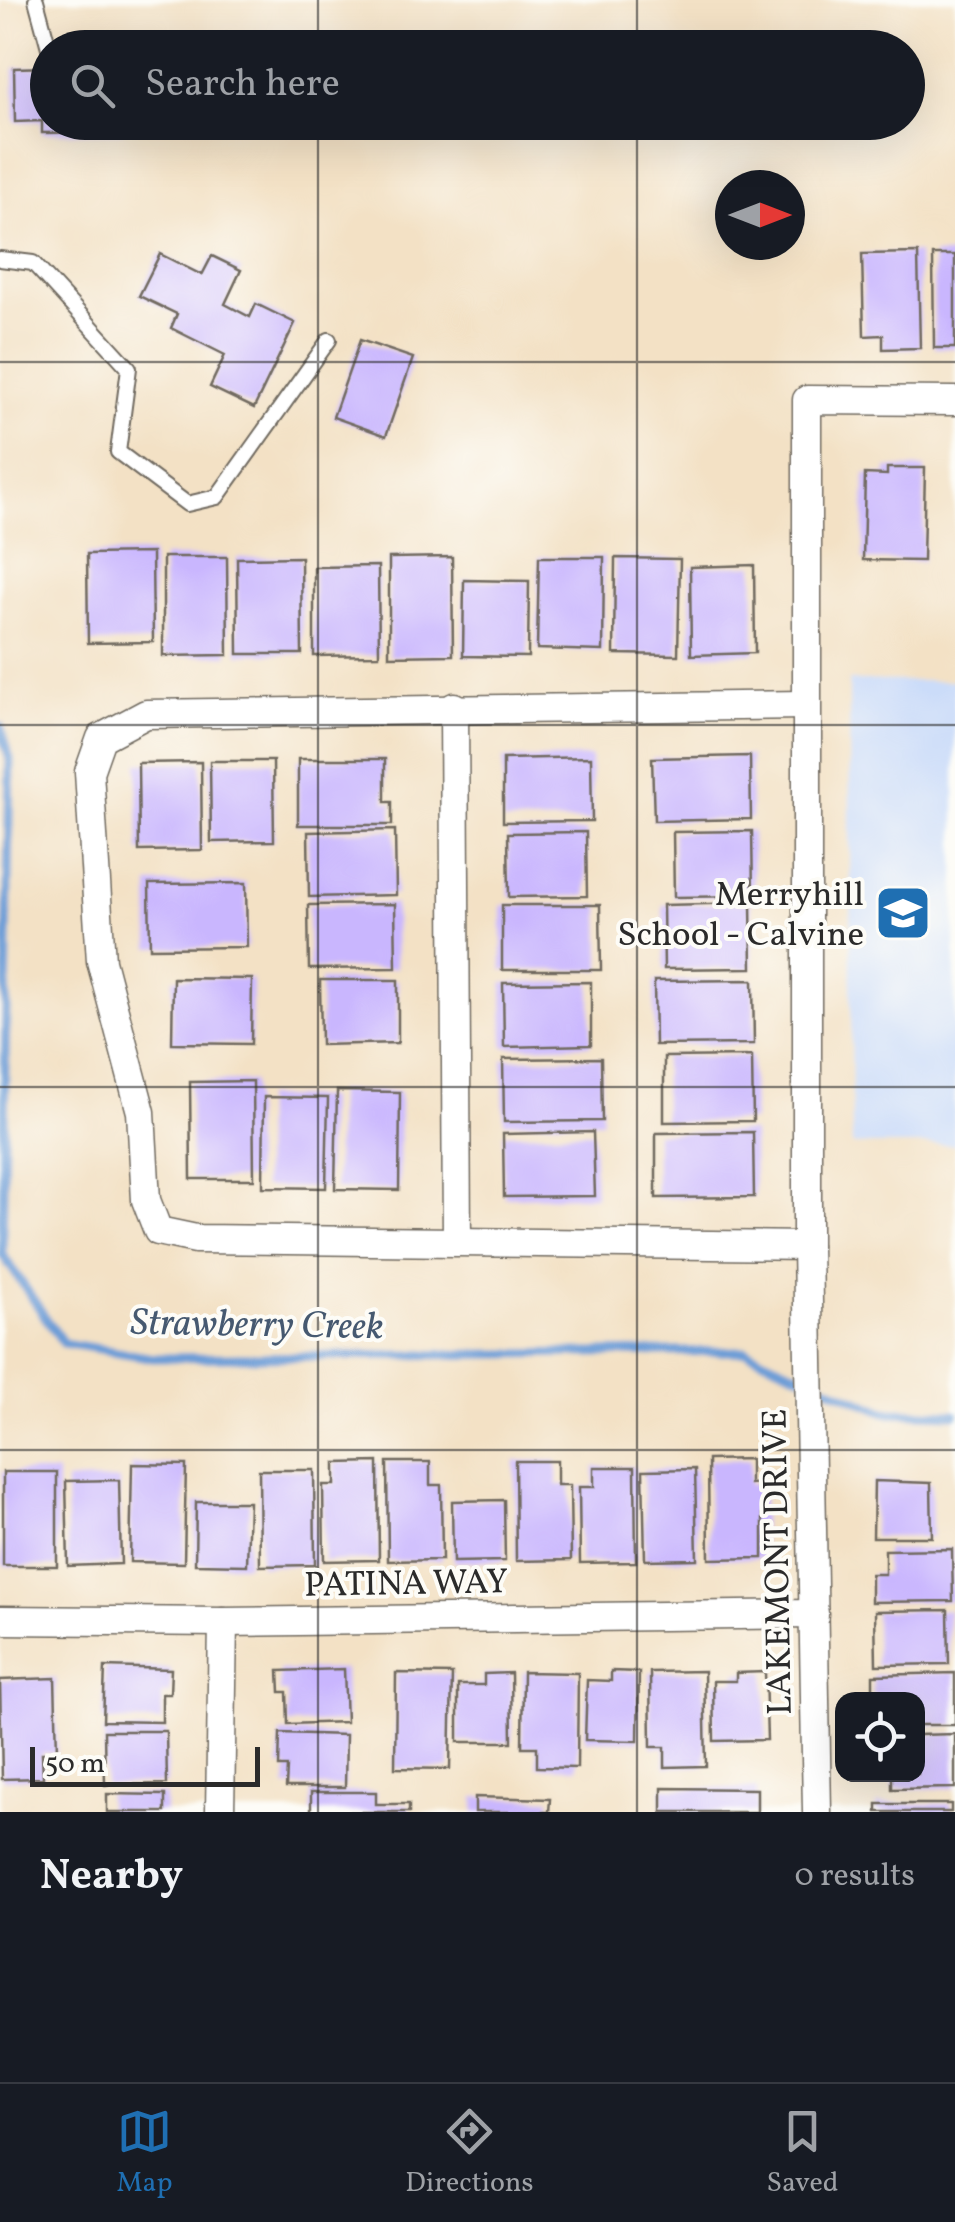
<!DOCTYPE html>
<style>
body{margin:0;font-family:Vollkorn,serif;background:#20242c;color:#f1f3f6}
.controls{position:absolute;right:30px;bottom:30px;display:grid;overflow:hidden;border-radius:20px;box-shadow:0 10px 40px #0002}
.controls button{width:90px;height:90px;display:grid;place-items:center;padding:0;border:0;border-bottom:2px solid #363941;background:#171b24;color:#f1f3f6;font:50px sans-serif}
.compass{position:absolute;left:715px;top:170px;width:90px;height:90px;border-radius:50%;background:#171b24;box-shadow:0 10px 40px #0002;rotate:90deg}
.scale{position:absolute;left:30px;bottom:25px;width:230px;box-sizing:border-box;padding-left:10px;border:5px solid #2b2b2b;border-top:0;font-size:28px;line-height:35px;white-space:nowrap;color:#2b2b2b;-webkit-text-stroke:8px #fdfcf7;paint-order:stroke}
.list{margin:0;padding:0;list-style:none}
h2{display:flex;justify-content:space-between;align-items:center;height:130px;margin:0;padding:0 40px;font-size:42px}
h2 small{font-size:32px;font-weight:400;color:#9ea1a6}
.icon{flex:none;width:55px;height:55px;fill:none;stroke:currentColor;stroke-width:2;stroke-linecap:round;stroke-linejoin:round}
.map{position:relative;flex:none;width:955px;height:1812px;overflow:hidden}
.search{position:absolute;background:#171b24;box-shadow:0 10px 40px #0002;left:30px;right:30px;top:30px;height:110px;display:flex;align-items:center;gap:25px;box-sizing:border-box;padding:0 35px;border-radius:55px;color:#9ea1a6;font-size:38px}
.sheet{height:270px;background:#171b24}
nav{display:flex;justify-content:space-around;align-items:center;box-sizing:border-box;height:140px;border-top:2px solid #363941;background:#171b24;font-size:28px;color:#9ea1a6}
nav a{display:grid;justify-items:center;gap:5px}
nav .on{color:#1f6fb2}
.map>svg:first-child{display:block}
</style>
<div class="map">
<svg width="955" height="1812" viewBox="0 0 955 1812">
<rect width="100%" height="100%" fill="#fdfcf7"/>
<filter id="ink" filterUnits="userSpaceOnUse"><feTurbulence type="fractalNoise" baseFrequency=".01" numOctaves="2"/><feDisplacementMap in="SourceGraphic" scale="20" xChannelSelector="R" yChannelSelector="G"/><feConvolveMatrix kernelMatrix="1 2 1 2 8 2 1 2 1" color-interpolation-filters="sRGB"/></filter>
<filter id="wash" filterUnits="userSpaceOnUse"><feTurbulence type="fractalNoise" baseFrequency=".0048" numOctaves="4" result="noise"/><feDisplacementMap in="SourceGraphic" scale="40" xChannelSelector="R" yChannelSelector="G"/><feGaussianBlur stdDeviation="2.25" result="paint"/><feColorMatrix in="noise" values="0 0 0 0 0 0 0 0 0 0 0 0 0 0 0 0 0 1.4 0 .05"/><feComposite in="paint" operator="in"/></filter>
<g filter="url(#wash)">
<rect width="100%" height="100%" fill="#f3e1c5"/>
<path fill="#cbdcf9" d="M849,681H955V1145H852Z"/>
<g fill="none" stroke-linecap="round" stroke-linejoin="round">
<path stroke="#6e9ed7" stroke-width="9" d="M0,726L10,759L2,1254L63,1343L154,1358L746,1351L885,1412L955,1414"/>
</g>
<g id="blocks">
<g fill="#c9b6fe">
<path d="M48,67V122H122L123,132L42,133V121L15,122L14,68Z"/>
<path d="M918,253L920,348L883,349V335L864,336L862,254Z"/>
<path d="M160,254L202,275L212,256L241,270L225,304L250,317L256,304L295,323L254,408L210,387L225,355L171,328L177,314L139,296Z"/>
<path d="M933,255H955V348H934Z"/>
<path d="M360,340L413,358L386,436L333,417Z"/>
<path d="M887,468H925L923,561L863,560L865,474L887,475Z"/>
<path d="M152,553L153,642L88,643L87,554Z"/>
<path d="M163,557H227L228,655L163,656Z"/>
<path d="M301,557L302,654H238L237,558Z"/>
<path d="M452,557L453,655L389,656V558Z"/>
<path d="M539,557H604L603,651L537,649Z"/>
<path d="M615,558L680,559L678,655L614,654Z"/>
<path d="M754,565L755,653L691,655L690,567Z"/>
<path d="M378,566L379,655L314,656V567Z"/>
<path d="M464,580L529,581L528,657L463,656Z"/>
<path d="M750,756L751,819L654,821L652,758Z"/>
<path d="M591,757L592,821L503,822V759Z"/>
<path d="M298,759H385V802H392V825H298Z"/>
<path d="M210,761H273L274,841L211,842Z"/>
<path d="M201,762L202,850L139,851L138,763Z"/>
<path d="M395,830L396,895L309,897L308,832Z"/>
<path d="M752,831L753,896L674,897L673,832Z"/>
<path d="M586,832L587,896L509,897L508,833Z"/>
<path d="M246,883L247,947L150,948L149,884Z"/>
<path d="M751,903L752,968L664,969L663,905Z"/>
<path d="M395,904L396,968L309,969L308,905Z"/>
<path d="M502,905H600L601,970H502Z"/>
<path d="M173,978L252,979L251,1044L172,1043Z"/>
<path d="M320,980H398V1043L321,1045Z"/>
<path d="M753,980L754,1044L655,1045L654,981Z"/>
<path d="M591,982V1045L504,1047L503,983Z"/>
<path d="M752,1056L753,1121L664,1122V1057Z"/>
<path d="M601,1058L602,1121L504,1122L503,1059Z"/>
<path d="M253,1081L254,1179H191L190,1082Z"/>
<path d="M337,1091L400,1092L399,1190L335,1189Z"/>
<path d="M264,1097L328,1098L326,1188L263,1187Z"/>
<path d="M593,1132L595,1196L504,1197L503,1134Z"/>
<path d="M753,1132L754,1197L656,1198V1133Z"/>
<path d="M750,1459V1484L763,1483V1558L709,1559L708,1460Z"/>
<path d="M515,1461H557V1485H570L571,1560L516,1561Z"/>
<path d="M378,1462L379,1560L324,1561L323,1485H335V1463Z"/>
<path d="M387,1462H430V1485H441L442,1560L388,1561Z"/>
<path d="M132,1464L186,1465L184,1563L130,1562Z"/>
<path d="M594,1467H635L636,1562L580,1563L579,1487H594Z"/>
<path d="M695,1469L697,1559L645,1560L643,1470Z"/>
<path d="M259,1470H314L315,1565L260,1566Z"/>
<rect x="3" y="1472" width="54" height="94"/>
<path d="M119,1480L121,1564L68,1566L66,1481Z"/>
<path d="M874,1481L931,1483L932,1537H873Z"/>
<path d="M504,1500L505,1561L453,1562L452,1501Z"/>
<path d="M196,1502H249L247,1565L195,1564Z"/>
<path d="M952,1549L953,1601L871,1602V1574H885V1550Z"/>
<path d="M948,1610L949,1664L876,1665L875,1611Z"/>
<path d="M105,1667L171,1669L170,1694H162V1722L103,1721Z"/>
<path d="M344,1669L346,1722L288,1724L287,1692H280L279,1671Z"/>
<path d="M611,1671L639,1672L638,1741L585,1740L587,1680L611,1681Z"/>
<path d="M704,1671L706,1766L665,1767V1747H651L650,1672Z"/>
<path d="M523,1672L578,1673L577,1768L537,1767V1747H522Z"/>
<path d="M765,1672L767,1740L714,1741L713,1681H736V1673Z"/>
<path d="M396,1673L452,1674L450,1769L395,1768Z"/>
<path d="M511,1673L512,1742H458V1685H484V1674Z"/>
<path d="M955,1673V1725H918V1700L873,1695V1675Z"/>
<path d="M55,1678L57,1753H42L43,1778L2,1779L0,1680Z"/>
<path d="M104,1731H166L167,1784L105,1785Z"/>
<path d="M280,1733L346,1735L345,1787H286L287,1767H279Z"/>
<path d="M955,1734V1788L892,1789V1774H918V1735Z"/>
<path d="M662,1788L757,1789V1812H662Z"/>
<path d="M311,1792H376V1804H409V1812H311Z"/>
<path d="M107,1794L165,1795V1812H107Z"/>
<path d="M475,1797L550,1799L549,1812H475Z"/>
<rect x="877" y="1804" width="74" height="8"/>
</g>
</g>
</g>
<g filter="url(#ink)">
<use href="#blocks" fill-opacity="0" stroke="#716b61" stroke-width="2.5"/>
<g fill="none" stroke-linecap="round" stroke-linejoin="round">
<g stroke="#716b61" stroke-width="18">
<g id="service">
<path d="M36,0L49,48"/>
<path d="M0,259L33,263L129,368L118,452L187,504L217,497L329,340"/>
</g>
</g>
<g stroke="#716b61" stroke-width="31">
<g id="minor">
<path d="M804,705L146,714L101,738L89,772L101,961L141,1112L146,1200L158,1231L196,1239L807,1246"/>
<path d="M454,707L457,1241"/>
<path d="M0,1620L223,1622L814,1614"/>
<path d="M220,1812L223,1622"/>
<path d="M817,1812L807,1246V400L955,401"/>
</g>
</g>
<use href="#service" stroke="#fff" stroke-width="14"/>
<use href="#minor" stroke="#fff" stroke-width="28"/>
</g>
</g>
<path fill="none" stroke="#2b2b2b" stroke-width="2.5" stroke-opacity="0.55" d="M318,0V48M637,0V48M318,122V1812M637,122V1812M0,362H955M0,725H955M0,1087H955M0,1450H955"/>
<defs>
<g id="school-square" transform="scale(2.875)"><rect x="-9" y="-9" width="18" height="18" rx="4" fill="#1f6fb2" stroke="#fdfcf7"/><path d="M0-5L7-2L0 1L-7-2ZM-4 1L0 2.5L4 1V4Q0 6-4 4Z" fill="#fff"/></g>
</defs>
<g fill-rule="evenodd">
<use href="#school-square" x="903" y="913"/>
</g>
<g text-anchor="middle" stroke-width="8" stroke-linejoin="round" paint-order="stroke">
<g font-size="35" fill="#2b2b2b" stroke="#fdfcf7" text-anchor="end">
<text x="864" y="905">Merryhill<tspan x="864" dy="40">School - Calvine</tspan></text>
</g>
<g font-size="35" fill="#2b2b2b" stroke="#fdfcf7">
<text transform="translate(776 1562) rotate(-91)" y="12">LAKEMONT DRIVE</text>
<text transform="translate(406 1582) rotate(-1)" y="12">PATINA WAY</text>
</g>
<g font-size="38" font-style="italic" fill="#465970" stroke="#fdfcf7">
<text transform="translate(257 1323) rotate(1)" y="13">Strawberry Creek</text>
</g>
</g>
</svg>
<div class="controls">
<button><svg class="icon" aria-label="locate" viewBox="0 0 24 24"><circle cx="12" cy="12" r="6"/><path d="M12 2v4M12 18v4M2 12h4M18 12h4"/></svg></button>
</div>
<svg class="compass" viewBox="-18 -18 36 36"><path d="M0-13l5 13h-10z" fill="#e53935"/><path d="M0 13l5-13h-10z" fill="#9ea1a6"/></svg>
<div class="scale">50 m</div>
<div class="search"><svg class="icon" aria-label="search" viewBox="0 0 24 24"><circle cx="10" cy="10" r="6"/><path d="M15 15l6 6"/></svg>Search here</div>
</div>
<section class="sheet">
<h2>Nearby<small>0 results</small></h2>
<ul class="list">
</ul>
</section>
<nav>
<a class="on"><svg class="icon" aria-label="map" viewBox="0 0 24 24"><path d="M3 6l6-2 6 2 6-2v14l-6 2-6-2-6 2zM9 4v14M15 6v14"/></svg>Map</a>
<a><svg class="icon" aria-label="directions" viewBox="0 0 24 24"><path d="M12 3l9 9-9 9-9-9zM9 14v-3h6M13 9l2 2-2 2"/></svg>Directions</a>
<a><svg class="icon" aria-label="saved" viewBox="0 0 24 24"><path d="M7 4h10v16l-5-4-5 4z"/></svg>Saved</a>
</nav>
